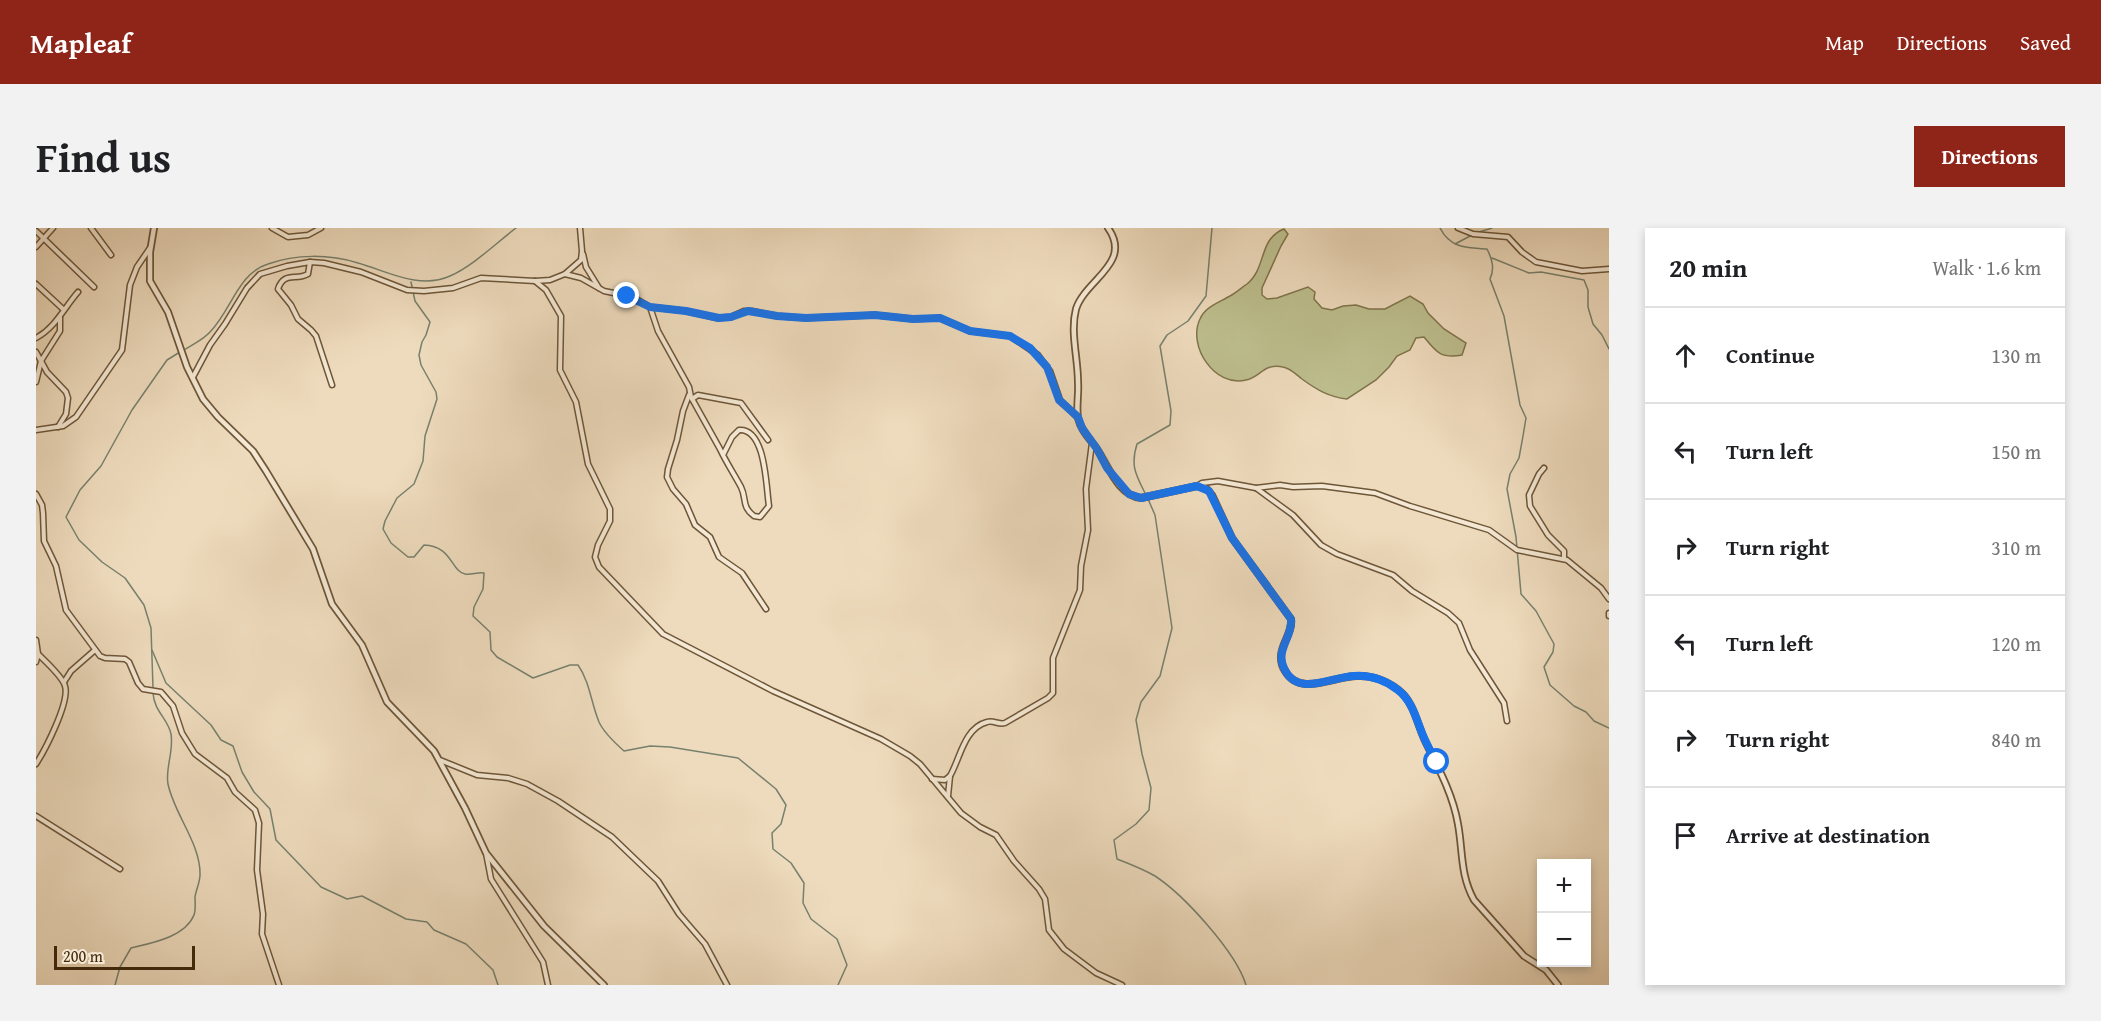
<!DOCTYPE html>
<meta charset="utf-8">
<style>
body{margin:0;font-family:"Gentium Book Plus",serif;background:#f2f2f2;color:#202124}
.controls{position:absolute;right:18px;bottom:18px;display:grid;overflow:hidden;border-radius:0px;box-shadow:0 3px 9px #0003}
.controls button{width:54px;height:54px;display:grid;place-items:center;padding:0;border:0;border-bottom:2px solid #e0e0e0;background:#fff;color:#202124;font:30px sans-serif}
.scale{position:absolute;left:18px;bottom:15px;width:141px;box-sizing:border-box;padding-left:6px;border:3px solid #442a0b;border-top:0;font-size:16px;line-height:21px;white-space:nowrap;color:#442a0b;-webkit-text-stroke:4px #f4e8d4;paint-order:stroke}
.stop{position:absolute;width:18px;height:18px;margin:-14px;border:4px solid #1a73e8;border-radius:50%;background:#fff}
.stop.end{background:#1a73e8;border-color:#fff;box-shadow:0 2px 6px #0008}
.list{margin:0;padding:0;list-style:none}
h2{display:flex;justify-content:space-between;align-items:center;height:78px;margin:0;padding:0 24px;font-size:26px}
h2 small{font-size:20px;font-weight:400;color:#757577}
.list li{display:grid;grid-template-columns:39px 1fr auto;gap:18px;align-items:center;box-sizing:border-box;height:96px;padding:0 24px;border-top:2px solid #e0e0e0}
.list b{display:block;font-size:22px;white-space:nowrap}
.list em{font-size:20px;font-style:normal;color:#757577}
.icon{flex:none;width:33px;height:33px;fill:none;stroke:currentColor;stroke-width:2;stroke-linecap:round;stroke-linejoin:round}
.map{position:relative;flex:none;width:1573px;height:757px;overflow:hidden;border-radius:0px}
header{display:flex;align-items:center;gap:36px;box-sizing:border-box;height:84px;padding:0 30px;background:#8f2418;color:#fff}
header strong{font-size:28px}
nav{display:flex;gap:33px;margin-inline-start:auto;font-size:21px}
.intro{display:flex;align-items:center;justify-content:space-between;box-sizing:border-box;height:144px;padding:0 36px}
h1{margin:0;font-size:42px}
.button{padding:15px 27px;border-radius:0px;background:#8f2418;color:#fff;font-size:21px;font-weight:700}
main{display:flex;gap:36px;padding:0 36px}
aside{flex:1;background:#fff;border-radius:0px;box-shadow:0 3px 9px #0003}
.map>svg:first-child{display:block}
</style>
<header>
<strong>Mapleaf</strong>
<nav><a>Map</a><a>Directions</a><a>Saved</a></nav>
</header>
<div class="intro"><h1>Find us</h1><a class="button">Directions</a></div>
<main>
<div class="map">
<svg width="1573" height="757" viewBox="0 0 1573 757">
<rect width="100%" height="100%" fill="#eedbbd"/>
<filter id="stains"><feTurbulence type="fractalNoise" baseFrequency=".00333" numOctaves="4"/><feColorMatrix values="0 0 0 0 .2 0 0 0 0 .09 0 0 0 0 .02 0 0 0 .5 -.17"/></filter>
<radialGradient id="worn" r=".72"><stop offset=".6" stop-color="#630" stop-opacity="0"/><stop offset="1" stop-color="#630" stop-opacity=".3"/></radialGradient>
<path fill="#bdbe8e" stroke="#80744c" stroke-width="1.5" d="M1248,1L1252,6L1245,18L1226,60V67L1231,71L1241,70L1272,59L1279,64L1278,71L1286,80L1296,82L1307,78L1320,77L1333,81H1349L1374,68L1387,76L1392,85L1408,101L1430,115L1426,127C1405,131 1400,124 1388,109L1380,110L1374,122L1361,128L1353,139L1340,152L1311,171C1293,169 1281,162 1266,151C1261,147 1254,140 1247,139C1227,135 1225,149 1210,152C1179,160 1151,118 1164,91C1169,79 1182,75 1192,69C1199,66 1205,60 1211,56C1231,40 1222,11 1248,1Z"/>
<g fill="none" stroke-linecap="round" stroke-linejoin="round">
<g stroke="#77816e" stroke-width="1.5">
<path d="M1404,0C1414,20 1430,20 1451,21C1456,31 1459,40 1454,51L1468,88L1484,177L1490,190L1487,208L1483,230L1474,246L1471,261L1480,309L1485,366L1500,383L1518,416L1517,424L1508,439L1514,457L1538,478L1550,484L1558,493L1573,500"/>
<path d="M1440,5L1456,0"/>
<path d="M1419,16L1436,7"/>
<path d="M1456,30L1493,45L1505,44L1548,52L1552,62V79L1557,96L1566,107L1573,121"/>
<path d="M375,54L379,73L394,94L390,107L386,114L383,127L385,137L400,164L401,171L389,208L387,233L378,256L361,270L349,293L347,301L355,315L372,329H378L388,317C416,318 415,343 429,346C435,347 442,344 448,345L447,361L438,379L437,388L454,404L455,422L461,429L497,450L534,437H542C554,454 555,475 563,494C568,505 579,515 588,523L614,518L634,519L702,530L740,561L750,577L745,596L736,605L737,621L755,635L768,655L767,675L775,691L801,711L811,737L802,757"/>
<path d="M148,122C157,116 167,112 174,104C195,83 202,45 232,36C260,26 293,26 322,35C351,43 383,62 414,48C437,38 460,15 480,0"/>
<path d="M1110,267C1100,247 1094,238 1101,216L1134,197L1135,183L1124,118L1131,107L1152,93L1170,68L1176,0"/>
<path d="M1112,271L1119,287L1136,400L1124,448L1105,474L1100,492L1106,526L1115,560L1113,582L1100,596L1078,612L1081,631C1094,636 1107,641 1119,648C1148,667 1200,724 1210,757"/>
<path d="M116,422L130,455L175,497L185,512L197,518L206,544L218,564L234,581L240,612L285,659L311,671L326,668L370,691L391,694L398,702L430,716L457,742L462,757"/>
<path d="M117,460L115,400L108,377L89,350L66,334L43,312L30,289L44,262L65,238L96,182L131,132L144,124"/>
<path d="M79,757L84,739L95,720C116,715 149,709 158,687C160,682 159,675 159,669C160,662 164,654 164,647C165,616 138,586 132,556C129,541 138,523 135,506C132,491 118,483 117,465"/>
</g>
<g stroke="#6e5638" stroke-width="7">
<g id="minor">
<path d="M55,0L75,27"/>
<path d="M236,0L252,9L272,7L285,0"/>
<path d="M1422,0L1437,6L1472,9L1486,24L1500,34L1546,43L1573,41"/>
<path d="M0,3L58,59"/>
<path d="M0,19L17,0"/>
<path d="M547,26L550,39L563,60"/>
<path d="M274,34L272,46C260,53 248,43 242,61L255,77L262,91L275,102L280,108L296,157"/>
<path d="M529,46L545,50L568,63L597,69L614,79L650,83L681,90L695,89L708,83H716L741,88L769,90L839,87L877,91L904,90L934,103L974,108L1002,127L1014,143L1024,172L1041,189"/>
<path d="M499,53L510,62L525,88L524,142L540,174L552,236L574,281V293L562,317L559,329L563,339L627,406L737,463L845,511L874,528L884,536L925,585L944,599L960,607L978,633L1003,661L1009,671L1013,702L1028,721L1060,745L1086,757"/>
<path d="M0,56L27,81"/>
<path d="M614,79L622,103L653,159L655,169L684,221C690,234 698,246 705,259C711,271 705,278 718,288L724,289L733,278C730,259 730,200 703,202L696,209L687,227"/>
<path d="M0,110C19,100 28,80 42,64"/>
<path d="M0,124L11,144L30,164L32,170L30,186L22,199"/>
<path d="M157,149L174,117L189,96L211,60L224,46L251,38L274,34L288,35L325,44L371,62L388,63L417,60L445,50L499,53L514,52L529,46L545,32L546,23L544,0"/>
<path d="M0,154L5,133L24,103V89"/>
<path d="M653,167L647,183L641,212L632,241L631,249L637,261L650,276L659,297L674,309L683,329L706,345L730,381"/>
<path d="M656,171L662,167L705,175L732,212"/>
<path d="M0,202L27,198L40,189L86,122L94,57L101,39L114,20"/>
<path d="M1508,240L1503,246L1493,267L1494,278L1512,307L1528,323V331"/>
<path d="M1161,258L1166,255L1182,253L1220,260L1257,287L1285,317L1301,326L1357,347L1376,363L1412,385L1423,395L1434,422L1468,475L1471,493"/>
<path d="M1220,260L1244,257L1257,259L1286,258L1339,265L1374,278L1453,302L1481,322L1531,332L1565,360L1573,371"/>
<path d="M0,266L6,277L7,285L8,313L20,338L30,382L64,428L69,430L89,431L93,434L102,455L107,461L125,464L137,478L146,505L159,526L191,550L199,564L219,582L223,595L221,642L227,686L226,706L243,757"/>
<path d="M1573,385V388"/>
<path d="M0,412L2,426L0,434"/>
<path d="M28,454L35,443L59,422"/>
<path d="M404,532L441,547L472,550L491,556L522,573L576,609L622,653L643,686L669,716L691,757"/>
<path d="M0,536C9,522 34,474 29,458C27,449 9,433 2,426"/>
<path d="M896,551L909,552L914,548C924,531 928,500 951,494C958,492 962,497 969,495L1012,470L1017,465V430L1044,362L1045,338L1052,302L1050,261L1056,215"/>
<path d="M912,568L914,548"/>
<path d="M0,588L84,641"/>
<path d="M450,625L455,651L507,734L512,757"/>
</g>
</g>
<g stroke="#6e5638" stroke-width="8">
<g id="tertiary">
<path d="M118,0L114,24V53L132,84L151,139L167,171L182,189L217,223L230,243L277,321L296,376L326,417L351,474L398,523L429,580L450,625L508,698L568,757"/>
<path d="M1072,0C1097,35 1049,52 1040,81C1034,104 1042,130 1042,154C1043,166 1040,179 1042,190C1045,203 1054,211 1061,221C1072,237 1082,268 1105,270L1161,258L1170,260L1176,267L1196,310L1255,391C1257,405 1244,416 1245,430C1245,435 1247,440 1249,443C1264,469 1298,448 1321,448C1337,447 1355,454 1367,466C1379,479 1382,499 1390,515C1403,541 1417,567 1422,596C1427,623 1424,647 1438,672L1488,728L1510,742L1522,757"/>
</g>
</g>
<use href="#minor" stroke="#f4e8d4" stroke-width="4"/>
<use href="#tertiary" stroke="#f4e8d4" stroke-width="4.5"/>
</g>
<g fill="none" stroke-linecap="round" stroke-linejoin="round">
<path stroke="#1a73e8" stroke-width="8" d="M591,68L614,79L650,83L683,90L695,89L712,83L741,88L770,90L839,87L877,91L904,90L934,103L974,108L994,120L1011,139L1023,172L1042,189L1046,200L1061,221L1071,240L1093,266L1105,270L1161,258L1173,263L1196,310L1255,391C1257,409 1239,422 1248,440C1261,470 1294,449 1318,448C1334,447 1349,452 1362,462C1378,474 1381,496 1390,514C1393,521 1397,528 1401,534"/>
</g>
<rect width="100%" height="100%" filter="url(#stains)"/>
<rect width="100%" height="100%" fill="url(#worn)"/>
</svg>
<div class="controls">
<button>+</button>
<button>−</button>
</div>
<div class="scale">200 m</div>
<div class="stop" style="left:1401px;top:534px"></div>
<div class="stop end" style="left:591px;top:68px"></div>
</div>
<aside>
<h2>20 min<small>Walk · 1.6 km</small></h2>
<ul class="list">
<li><svg class="icon" aria-label="ahead" viewBox="0 0 24 24"><path d="M12 20V5M6 11l6-6 6 6"/></svg><div><b>Continue</b></div><em>130 m</em></li>
<li><svg class="icon" aria-label="left" viewBox="0 0 24 24"><path d="M17 20v-9H6M10 6l-5 5 5 5"/></svg><div><b>Turn left</b></div><em>150 m</em></li>
<li><svg class="icon" aria-label="right" viewBox="0 0 24 24"><path d="M7 20v-9h11M14 6l5 5-5 5"/></svg><div><b>Turn right</b></div><em>310 m</em></li>
<li><svg class="icon" aria-label="left" viewBox="0 0 24 24"><path d="M17 20v-9H6M10 6l-5 5 5 5"/></svg><div><b>Turn left</b></div><em>120 m</em></li>
<li><svg class="icon" aria-label="right" viewBox="0 0 24 24"><path d="M7 20v-9h11M14 6l5 5-5 5"/></svg><div><b>Turn right</b></div><em>840 m</em></li>
<li><svg class="icon" aria-label="arrive" viewBox="0 0 24 24"><path d="M6 21V4h12l-3 4 3 4H6"/></svg><div><b>Arrive at destination</b></div></li>
</ul>
</aside>
</main>
